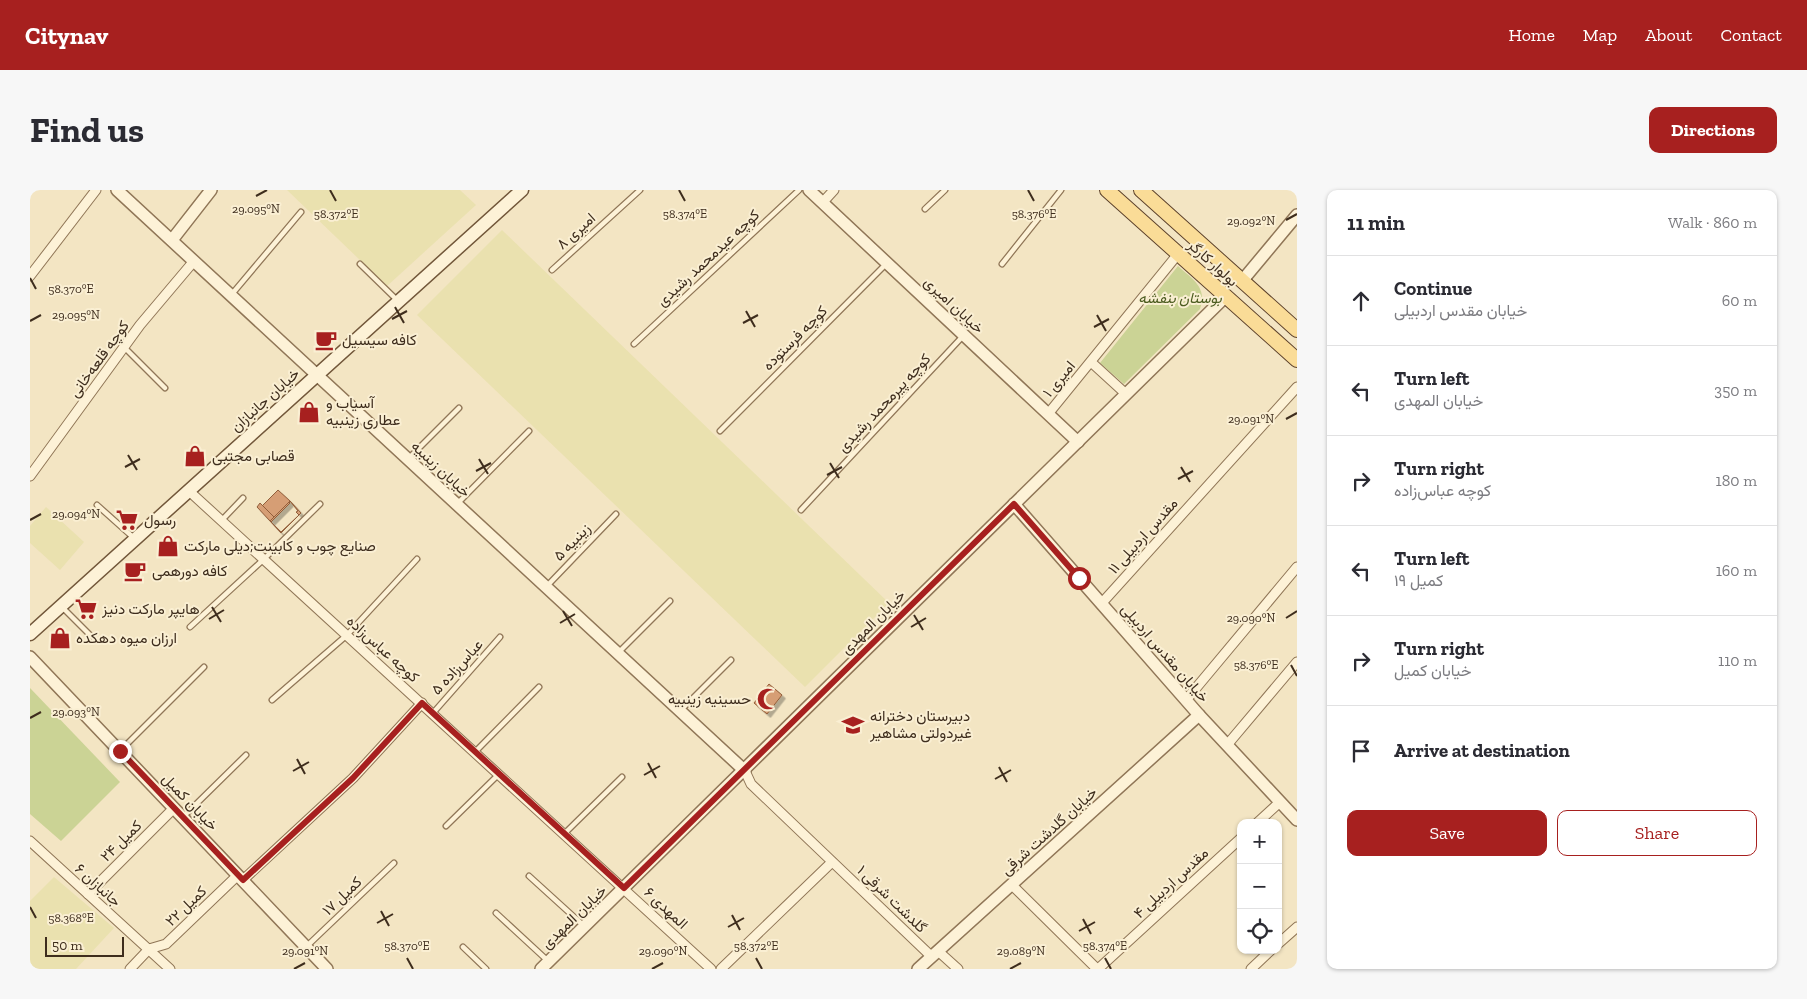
<!DOCTYPE html>
<meta charset="utf-8">
<style>
body{margin:0;font-family:"Zilla Slab",Vazirmatn,serif;background:#f7f7f7;color:#2b2b33}
.controls{position:absolute;right:15px;bottom:15px;display:grid;overflow:hidden;border-radius:10px;box-shadow:0 1px 4px #0004}
.controls button{width:45px;height:45px;display:grid;place-items:center;padding:0;border:0;border-bottom:1px solid #e1e1e2;background:#fff;color:#2b2b33;font:25px sans-serif}
.scale{position:absolute;left:15px;bottom:12px;width:79px;box-sizing:border-box;padding-left:5px;border:2px solid #3e2d1d;border-top:0;font-size:14px;line-height:18px;white-space:nowrap;color:#3e2d1d;-webkit-text-stroke:4px #faefd3;paint-order:stroke}
.stop{position:absolute;width:15px;height:15px;margin:-11px;border:4px solid #a7201f;border-radius:50%;background:#fff}
.stop.end{background:#a7201f;border-color:#fff;box-shadow:0 1px 5px #0008}
.list{margin:0;padding:0;list-style:none}
h2{display:flex;justify-content:space-between;align-items:center;height:65px;margin:0;padding:0 20px;font-size:21px}
h2 small{font-size:16px;font-weight:400;color:#7c7c81}
.list li{display:grid;grid-template-columns:32px 1fr auto;gap:15px;align-items:center;box-sizing:border-box;height:90px;padding:0 20px;border-top:1px solid #e1e1e2}
.list b{display:block;font-size:19px;white-space:nowrap}
.list p{margin:0;font-size:16px;white-space:nowrap;color:#7c7c81}
.list em{font-size:16px;font-style:normal;color:#7c7c81}
.actions{display:flex;gap:10px;padding:15px 20px}
.actions a{flex:1;padding:11px 0;border:1px solid #a7201f;border-radius:10px;text-align:center;font-size:18px;color:#a7201f}
.actions .main{background:#a7201f;color:#fff}
.icon{flex:none;width:28px;height:28px;fill:none;stroke:currentColor;stroke-width:2;stroke-linecap:round;stroke-linejoin:round}
.map{position:relative;flex:none;width:1267px;height:779px;overflow:hidden;border-radius:10px}
header{display:flex;align-items:center;gap:30px;box-sizing:border-box;height:70px;padding:0 25px;background:#a7201f;color:#fff}
header strong{font-size:24px}
nav{display:flex;gap:28px;margin-inline-start:auto;font-size:18px}
.intro{display:flex;align-items:center;justify-content:space-between;box-sizing:border-box;height:120px;padding:0 30px}
h1{margin:0;font-size:35px}
.button{padding:12px 22px;border-radius:10px;background:#a7201f;color:#fff;font-size:18px;font-weight:700}
main{display:flex;gap:30px;padding:0 30px}
aside{flex:1;background:#fff;border-radius:10px;box-shadow:0 1px 4px #0004}
.map>svg:first-child{display:block}
</style>
<header>
<strong>Citynav</strong>
<nav><a>Home</a><a>Map</a><a>About</a><a>Contact</a></nav>
</header>
<div class="intro"><h1>Find us</h1><a class="button">Directions</a></div>
<main>
<div class="map">
<svg width="1267" height="779" viewBox="0 0 1267 779">
<defs>
<filter id="shadow"><feDropShadow dx="3.5" dy="3.5" stdDeviation="0" flood-color="#0004"/></filter>
</defs>
<rect width="100%" height="100%" fill="#f3e5c3"/>
<g fill="#eae1af">
<path d="M257,0H430L446,15L357,96Z"/>
<path d="M472,40L859,413L775,497L387,125Z"/>
<path d="M16,317L54,352L30,380L0,353V336Z"/>
<path d="M24,687L84,738L46,779H0V711Z"/>
</g>
<g fill="#cbd395">
<path d="M1148,76C1162,89 1178,97 1170,119L1094,194L1070,173Z"/>
<path d="M0,498L90,592L31,651L0,624Z"/>
</g>
<g fill="#d69e74" stroke="#925e3a" filter="url(#shadow)">
<path d="M248,300L260,311L244,327L232,316Z"/>
<path d="M260,311L271,323L251,343L240,331L251,342L269,325L266,322L268,321Z"/>
<path d="M259,312L260,313L241,332L240,331Z"/>
<path d="M230,313L244,327L240,331L227,317Z"/>
<path d="M739,494L752,505L737,524L724,513Z"/>
</g>
<g fill="none" stroke-linecap="round" stroke-linejoin="round">
<g stroke="#907657" stroke-width="7">
<g id="service">
<path d="M895,19L915,0"/>
<path d="M330,74L368,111"/>
<path d="M972,74L1031,0"/>
<path d="M522,80L610,0"/>
<path d="M202,104L271,22"/>
<path d="M604,154L769,0"/>
<path d="M94,157L135,198"/>
<path d="M690,241L856,74"/>
<path d="M379,268L429,218"/>
<path d="M428,313L499,241"/>
<path d="M67,315L105,349"/>
<path d="M771,320L933,146"/>
<path d="M192,330L213,308"/>
<path d="M517,396L586,324"/>
<path d="M32,417L61,446"/>
<path d="M160,437L234,369L290,314"/>
<path d="M589,462L640,411"/>
<path d="M242,510L317,445L387,369"/>
<path d="M651,520L701,470"/>
<path d="M403,523L470,447"/>
<path d="M91,560L174,477"/>
<path d="M445,562L509,497"/>
<path d="M154,626L216,565"/>
<path d="M416,636L468,585"/>
<path d="M534,644L592,587"/>
<path d="M499,686L554,736"/>
<path d="M466,723L518,771"/>
<path d="M277,756L364,673"/>
<path d="M433,757L456,779"/>
</g>
</g>
<g stroke="#907657" stroke-width="11">
<g id="minor">
<path d="M793,12L804,0"/>
<path d="M0,86L66,0"/>
<path d="M1061,172L1096,204"/>
<path d="M1018,224L1148,64"/>
<path d="M0,286L110,135L164,71"/>
<path d="M159,301L681,779"/>
<path d="M1071,414L1267,197"/>
<path d="M1156,510L1267,377"/>
<path d="M1197,555L1267,472"/>
<path d="M715,581L721,594L902,767"/>
<path d="M1227,633L1250,612"/>
<path d="M0,651L140,779"/>
<path d="M213,690L323,588L392,513"/>
<path d="M982,695L1067,779"/>
<path d="M58,704L144,618"/>
<path d="M1248,754L1267,737"/>
<path d="M119,759L136,754L208,685"/>
<path d="M908,761L928,779"/>
<path d="M100,779L119,759"/>
<path d="M691,779L802,672"/>
<path d="M1068,779L1211,648"/>
<path d="M1221,779L1241,760"/>
</g>
</g>
<g stroke="#907657" stroke-width="14">
<g id="tertiary">
<path d="M87,0L715,581"/>
<path d="M779,0L1048,252"/>
<path d="M142,50L181,0"/>
<path d="M1212,91L1267,25"/>
<path d="M984,314L1169,525L1267,630"/>
<path d="M0,467L297,779"/>
<path d="M511,779L1196,106"/>
<path d="M888,779L1169,525"/>
</g>
</g>
<g stroke="#72573a" stroke-width="15">
<path id="secondary" d="M0,444L492,0"/>
</g>
<g stroke="#5e432c" stroke-width="16">
<g id="primary">
<path d="M1077,0L1267,170"/>
<path d="M1111,0L1267,140"/>
</g>
</g>
<use href="#service" stroke="#fdf2d7" stroke-width="4.5"/>
<use href="#minor" stroke="#fdf2d7" stroke-width="9"/>
<use href="#tertiary" stroke="#fdf2d7" stroke-width="11"/>
<use href="#secondary" stroke="#fdf2d7" stroke-width="12"/>
<use href="#primary" stroke="#fadc97" stroke-width="14"/>
</g>
<g fill="none" stroke-linecap="round" stroke-linejoin="round">
<path stroke="#a7201f" stroke-width="6" d="M90,561L213,690L323,588L392,513L594,698L984,314L1049,388"/>
</g>
<path fill="none" stroke="#3e2d1d" stroke-width="2" d="M300,0L306,11M649,0L655,11M998,0L1004,11M226,6L237,0M1256,30L1267,24M0,88L6,99M365,117L374,133M716,121L725,137M1067,125L1076,141M362,129L377,121M0,131L11,125M713,133L728,125M1064,137L1079,129M1256,229L1267,223M98,265L107,280M449,269L458,284M800,273L809,288M95,277L110,269M1151,277L1160,292M446,281L461,273M797,285L812,277M1148,289L1163,281M0,330L11,324M182,417L191,432M533,421L542,436M884,425L893,440M1256,428L1267,421M179,429L194,420M530,433L545,424M881,437L896,428M1261,475L1267,486M0,528L11,522M267,569L275,584M618,573L626,588M969,577L977,592M263,581L279,572M614,585L630,576M965,589L981,580M0,717L6,728M351,721L359,736M702,725L710,740M1053,729L1061,744M347,733L363,724M698,737L714,728M1049,741L1065,732M377,768L383,779M726,768L732,779M1075,768L1081,779M264,779L275,773M622,779L633,773M980,779L991,773"/>
<defs>
<g id="cafe-bare" transform="scale(1.725)"><path d="M-5.5-4.5H6V0H3Q3 3.5 0 3.5H-2.5Q-5.5 3.5-5.5 0ZM3-3.2v2h1.7v-2ZM-6 4.5H4V6H-6Z" fill="#a7201f" stroke="#faefd3" stroke-width="2.5" paint-order="stroke"/></g>
<g id="shop-bare" transform="scale(1.725)"><path d="M-5-2.5h2.3a2.7 3.5 0 0 1 5.4 0H5L5.5 6h-11ZM-1.5-2.5h3a1.5 2.3 0 0 0-3 0Z" fill="#a7201f" stroke="#faefd3" stroke-width="2.5" paint-order="stroke"/></g>
<g id="supermarket-bare" transform="scale(1.725)"><path d="M-6-5.5h2.5l.6 2H6L4.5 2H-2.5L-4.4-4H-6ZM-1.5 3.2a1.3 1.3 0 1 0 .1 0ZM3 3.2a1.3 1.3 0 1 0 .1 0Z" fill="#a7201f" stroke="#faefd3" stroke-width="2.5" paint-order="stroke"/></g>
<g id="mosque-bare" transform="scale(1.725)"><path d="M3.5-4.9A6 6 0 1 0 3.5 4.9A5 5 0 1 1 3.5-4.9Z" fill="#a7201f" stroke="#faefd3" stroke-width="2.5" paint-order="stroke"/></g>
<g id="school-bare" transform="scale(1.725)"><path d="M0-5L7-2L0 1L-7-2ZM-4 1L0 2.5L4 1V4Q0 6-4 4Z" fill="#a7201f" stroke="#faefd3" stroke-width="2.5" paint-order="stroke"/></g>
</defs>
<g fill-rule="evenodd">
<use href="#cafe-bare" x="296" y="150"/>
<use href="#shop-bare" x="279" y="222"/>
<use href="#shop-bare" x="165" y="266"/>
<use href="#supermarket-bare" x="97" y="330"/>
<use href="#shop-bare" x="138" y="356"/>
<use href="#cafe-bare" x="105" y="381"/>
<use href="#supermarket-bare" x="56" y="419"/>
<use href="#shop-bare" x="30" y="448"/>
<use href="#mosque-bare" x="738" y="509"/>
<use href="#school-bare" x="823" y="535"/>
</g>
<g text-anchor="middle" stroke-width="4" stroke-linejoin="round" paint-order="stroke">
<g font-size="15" fill="#3e2d1d" stroke="#faefd3">
<text transform="translate(546 41) rotate(-42)" y="5">امیری ۸</text>
<text transform="translate(678 68) rotate(-43)" y="5">کوچه عیدمحمد رشیدی</text>
<text transform="translate(1183 73) rotate(42)" y="5">بولوار کارگر</text>
<text transform="translate(924 115) rotate(43)" y="5">خیابان امیری</text>
<text transform="translate(765 148) rotate(-45)" y="5">کوچه فرستوده</text>
<text transform="translate(69 169) rotate(-54)" y="5">کوچه قلعه‌خانی</text>
<text transform="translate(1029 189) rotate(-51)" y="5">امیری ۱</text>
<text transform="translate(235 210) rotate(-42)" y="5">خیابان جانبازان</text>
<text transform="translate(854 213) rotate(-47)" y="5">کوچه پیرمحمد رشیدی</text>
<text transform="translate(411 279) rotate(43)" y="5">خیابان زینبیه</text>
<text transform="translate(1113 346) rotate(-48)" y="5">مقدس اردبیلی ۱۱</text>
<text transform="translate(542 352) rotate(-46)" y="5">زینبیه ۵</text>
<text transform="translate(843 432) rotate(-45)" y="5">خیابان المهدی</text>
<text transform="translate(353 459) rotate(42)" y="5">کوچه عباس‌زاده</text>
<text transform="translate(1135 463) rotate(49)" y="5">خیابان مقدس اردبیلی</text>
<text transform="translate(427 477) rotate(-48)" y="5">عباس‌زاده ۵</text>
<text transform="translate(160 612) rotate(46)" y="5">خیابان کمیل</text>
<text transform="translate(1019 641) rotate(-42)" y="5">خیابان گلدشت شرقی</text>
<text transform="translate(91 651) rotate(-45)" y="5">کمیل ۲۴</text>
<text transform="translate(1141 693) rotate(-43)" y="5">مقدس اردبیلی ۴</text>
<text transform="translate(68 695) rotate(42)" y="5">جانبازان ۶</text>
<text transform="translate(312 706) rotate(-44)" y="5">کمیل ۱۷</text>
<text transform="translate(862 709) rotate(44)" y="5">گلدشت شرقی ۱</text>
<text transform="translate(156 716) rotate(-44)" y="5">کمیل ۲۲</text>
<text transform="translate(636 718) rotate(43)" y="5">المهدی ۶</text>
<text transform="translate(544 727) rotate(-44)" y="5">خیابان المهدی</text>
</g>
<g font-size="15" font-style="italic" fill="#4d5d21" stroke="#faefd3">
<text x="1150" y="113">بوستان بنفشه</text>
</g>
<g font-size="15" fill="#3e2d1d" stroke="#faefd3" text-anchor="start">
<text x="312" y="155">کافه سیسیل</text>
<text x="296" y="218">آسیاب و<tspan x="296" dy="17">عطاری زینبیه</tspan></text>
<text x="182" y="271">قصابی مجتبی</text>
<text x="114" y="335">رسول</text>
<text x="154" y="361">صنایع چوب و کابینت;دیلی مارکت</text>
<text x="122" y="386">کافه دورهمی</text>
<text x="72" y="424">هایپر مارکت دنیز</text>
<text x="46" y="453">ارزان میوه دهکده</text>
<text x="721" y="514" text-anchor="end">حسینیه زینبیه</text>
<text x="840" y="531">دبیرستان دخترانه<tspan x="840" dy="17">غیردولتی مشاهیر</tspan></text>
</g>
</g>
<g font-size="12" text-anchor="middle" fill="#3e2d1d" stroke="#faefd3" stroke-width="4" stroke-linejoin="round" paint-order="stroke">
<text x="226" y="23">29.095°N</text>
<text x="306" y="28">58.372°E</text>
<text x="655" y="28">58.374°E</text>
<text x="1004" y="28">58.376°E</text>
<text x="1221" y="35">29.092°N</text>
<text x="41" y="103">58.370°E</text>
<text x="46" y="129">29.095°N</text>
<text x="1221" y="233">29.091°N</text>
<text x="46" y="328">29.094°N</text>
<text x="1221" y="432">29.090°N</text>
<text x="1226" y="479">58.376°E</text>
<text x="46" y="526">29.093°N</text>
<text x="41" y="732">58.368°E</text>
<text x="377" y="760">58.370°E</text>
<text x="726" y="760">58.372°E</text>
<text x="1075" y="760">58.374°E</text>
<text x="275" y="765">29.091°N</text>
<text x="633" y="765">29.090°N</text>
<text x="991" y="765">29.089°N</text>
</g>
</svg>
<div class="controls">
<button>+</button>
<button>−</button>
<button><svg class="icon" aria-label="locate" viewBox="0 0 24 24"><circle cx="12" cy="12" r="6"/><path d="M12 2v4M12 18v4M2 12h4M18 12h4"/></svg></button>
</div>
<div class="scale">50 m</div>
<div class="stop" style="left:1049px;top:388px"></div>
<div class="stop end" style="left:90px;top:561px"></div>
</div>
<aside>
<h2>11 min<small>Walk · 860 m</small></h2>
<ul class="list">
<li><svg class="icon" aria-label="ahead" viewBox="0 0 24 24"><path d="M12 20V5M6 11l6-6 6 6"/></svg><div><b>Continue</b><p>خیابان مقدس اردبیلی</p></div><em>60 m</em></li>
<li><svg class="icon" aria-label="left" viewBox="0 0 24 24"><path d="M17 20v-9H6M10 6l-5 5 5 5"/></svg><div><b>Turn left</b><p>خیابان المهدی</p></div><em>350 m</em></li>
<li><svg class="icon" aria-label="right" viewBox="0 0 24 24"><path d="M7 20v-9h11M14 6l5 5-5 5"/></svg><div><b>Turn right</b><p>کوچه عباس‌زاده</p></div><em>180 m</em></li>
<li><svg class="icon" aria-label="left" viewBox="0 0 24 24"><path d="M17 20v-9H6M10 6l-5 5 5 5"/></svg><div><b>Turn left</b><p>کمیل ۱۹</p></div><em>160 m</em></li>
<li><svg class="icon" aria-label="right" viewBox="0 0 24 24"><path d="M7 20v-9h11M14 6l5 5-5 5"/></svg><div><b>Turn right</b><p>خیابان کمیل</p></div><em>110 m</em></li>
<li><svg class="icon" aria-label="arrive" viewBox="0 0 24 24"><path d="M6 21V4h12l-3 4 3 4H6"/></svg><div><b>Arrive at destination</b></div></li>
</ul>
<div class="actions"><a class="main">Save</a><a>Share</a></div>
</aside>
</main>
